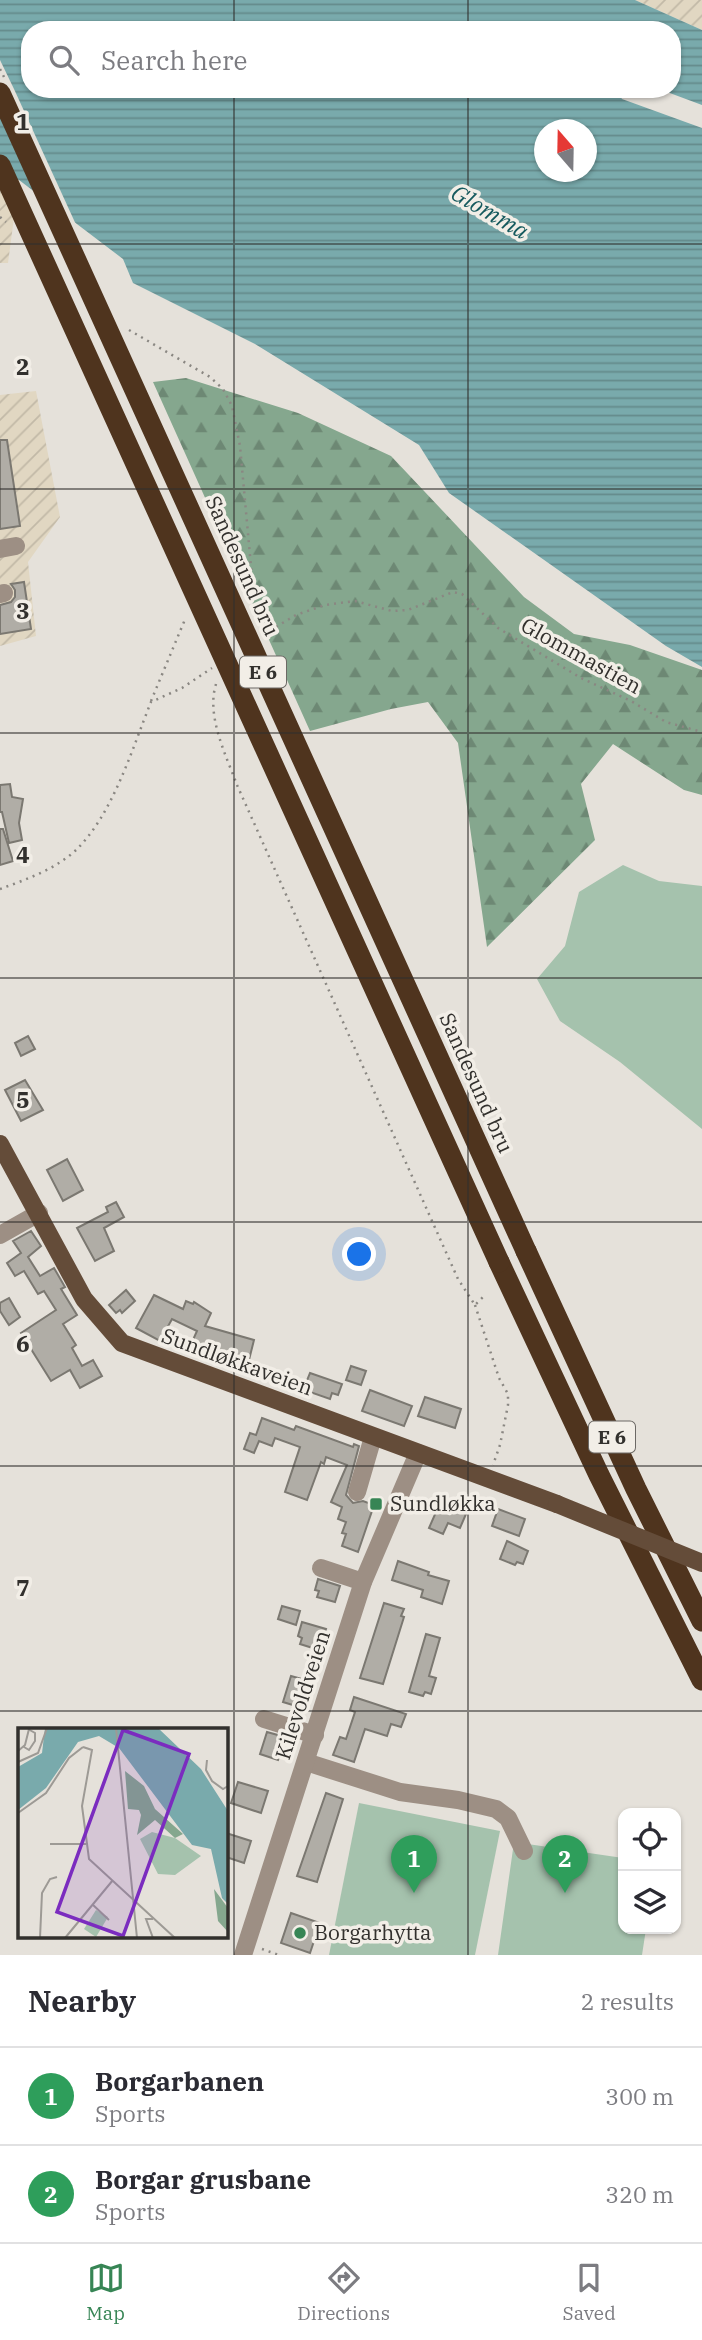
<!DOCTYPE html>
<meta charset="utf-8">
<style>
body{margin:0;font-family:"IBM Plex Serif",serif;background:#f2f2f3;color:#2b2b33}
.controls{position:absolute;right:21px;bottom:21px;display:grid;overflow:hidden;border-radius:14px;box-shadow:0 2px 5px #0004}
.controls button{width:63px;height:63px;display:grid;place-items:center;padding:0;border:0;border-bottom:2px solid #e1e1e2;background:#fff;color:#2b2b33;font:35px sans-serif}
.compass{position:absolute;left:534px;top:119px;width:63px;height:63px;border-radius:50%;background:#fff;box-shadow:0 2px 5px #0004;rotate:340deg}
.you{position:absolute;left:360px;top:1255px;width:24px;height:24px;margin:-18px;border:5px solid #fff;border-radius:50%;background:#1a73e8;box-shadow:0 0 0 10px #1a73e833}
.badge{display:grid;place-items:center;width:46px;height:46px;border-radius:50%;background:#378555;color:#fff;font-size:23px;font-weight:700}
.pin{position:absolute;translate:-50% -58px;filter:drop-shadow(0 2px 4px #0008)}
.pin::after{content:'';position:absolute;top:37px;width:24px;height:21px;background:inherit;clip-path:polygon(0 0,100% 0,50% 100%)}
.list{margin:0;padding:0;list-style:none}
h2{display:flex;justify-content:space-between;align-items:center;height:91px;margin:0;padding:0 28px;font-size:30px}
h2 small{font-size:23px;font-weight:400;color:#7c7c81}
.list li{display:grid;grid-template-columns:46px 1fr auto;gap:21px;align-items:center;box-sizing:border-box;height:98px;padding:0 28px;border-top:2px solid #e1e1e2}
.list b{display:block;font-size:26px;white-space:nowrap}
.list p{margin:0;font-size:23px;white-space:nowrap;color:#7c7c81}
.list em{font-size:23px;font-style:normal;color:#7c7c81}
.icon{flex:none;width:38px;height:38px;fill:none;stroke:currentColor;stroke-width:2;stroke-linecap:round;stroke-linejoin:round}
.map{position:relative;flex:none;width:702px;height:1955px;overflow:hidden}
.search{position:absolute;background:#fff;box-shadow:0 2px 5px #0004;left:21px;right:21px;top:21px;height:77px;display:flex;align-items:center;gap:18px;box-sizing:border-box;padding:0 24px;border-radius:28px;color:#7c7c81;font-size:26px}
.sheet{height:287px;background:#fff}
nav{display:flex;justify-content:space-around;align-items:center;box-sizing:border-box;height:98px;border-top:2px solid #e1e1e2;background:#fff;font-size:19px;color:#7c7c81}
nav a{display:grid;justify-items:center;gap:4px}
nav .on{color:#378555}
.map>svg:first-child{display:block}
</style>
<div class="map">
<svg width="702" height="1955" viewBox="0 0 702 1955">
<defs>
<pattern id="industrial-furrows" width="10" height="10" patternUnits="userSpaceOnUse" patternTransform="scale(1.75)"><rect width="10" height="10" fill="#e1d7c2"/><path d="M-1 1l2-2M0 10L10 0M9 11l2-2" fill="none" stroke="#c2b9a7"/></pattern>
<pattern id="forest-firs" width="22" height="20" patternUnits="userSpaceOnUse" patternTransform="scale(1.75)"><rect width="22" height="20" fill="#85a78e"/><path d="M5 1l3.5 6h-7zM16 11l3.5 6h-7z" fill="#6d8874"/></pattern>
<pattern id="water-rules" width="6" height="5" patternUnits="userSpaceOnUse" patternTransform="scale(1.75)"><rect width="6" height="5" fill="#79aaac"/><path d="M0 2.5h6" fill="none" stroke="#648b8c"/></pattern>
</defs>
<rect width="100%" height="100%" fill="#e5e1da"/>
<g fill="url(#industrial-furrows)">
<path d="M635,0H702V30Z"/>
<path d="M0,175L19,180L8,263H0Z"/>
<path d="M36,391L60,517L28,562L36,636L0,646V395Z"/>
</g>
<g fill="#a5c2ad">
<path d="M623,865L659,881L702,886V1129L620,1062L560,1021L537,979L565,946L579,892Z"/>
<path d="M359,1803L500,1831L475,1955H329Z"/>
<path d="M514,1842L623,1858V1929H646L642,1955H498Z"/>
</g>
<path fill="url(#forest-firs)" d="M186,378L298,413L391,456L524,597L574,634L630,645L702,670V795L684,790L613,744L581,784L595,840L487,947L458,743L428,702L391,709L310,731L153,382Z"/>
<path fill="url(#water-rules)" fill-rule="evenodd" d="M0,0H635L702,30V667L666,646L449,493L419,445L255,344L133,283L123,259L19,180L0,175ZM30,30H672V89H30ZM544,130H586V172H544Z"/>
<g fill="#e5e1da">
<path d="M0,60L14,89L78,229L38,199L0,116Z"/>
<path d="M622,89H659L702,105V128L622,99L617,90Z"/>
</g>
<g fill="#b0ada6" stroke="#7b7871" stroke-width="2">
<path d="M0,440H7L20,526L0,529Z"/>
<path d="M24,582L31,629L0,634V605L11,602L15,597V590L11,584Z"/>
<path d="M10,784L12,797L23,799L19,823L22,840L9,843L2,812H0V785Z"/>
<path d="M0,829H3L13,861L0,865Z"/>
<path d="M28,1036L35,1049L21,1056L15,1043Z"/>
<path d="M25,1080L43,1110L21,1121L5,1090Z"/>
<path d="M67,1159L83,1190L63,1201L47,1170Z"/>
<path d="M116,1202L124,1217L104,1228L114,1251L95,1261L77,1228L108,1212L106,1207Z"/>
<path d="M31,1231L41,1246L28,1257L40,1276L54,1268L65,1287L61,1289L77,1315L63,1324L76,1345L72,1348L82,1366L93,1360L102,1376L80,1388L70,1370L51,1381L21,1333L56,1310L44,1291L38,1294L24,1271L15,1276L7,1263L21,1253L13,1241Z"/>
<path d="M126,1290L135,1301L122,1313L120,1310L116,1313L109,1305Z"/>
<path d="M154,1295L183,1309L186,1301L193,1304L194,1302L211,1313L205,1326L254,1340L249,1360L238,1356L236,1363L232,1361L231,1363L213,1358L215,1352L192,1342L197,1331L172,1319L160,1341L136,1328Z"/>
<path d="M9,1298L20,1317L9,1325L0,1311V1303Z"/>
<path d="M351,1366L366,1371L361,1385L346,1380Z"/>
<path d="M310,1373L342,1384L338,1395L332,1393L330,1399L307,1391L304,1388Z"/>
<path d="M370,1390L412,1406L404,1426L362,1411Z"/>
<path d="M425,1397L461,1409L455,1428L418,1416Z"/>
<path d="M262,1418L294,1430L296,1426L353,1447L354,1444L359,1446L346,1495L353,1503L363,1501L374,1505L358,1552L342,1546L346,1534L342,1533L346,1522L338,1519L342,1507L331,1502L347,1465L326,1457L324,1464L321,1462L307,1500L285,1492L300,1447L275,1438L272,1446L259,1441L254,1453L244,1449L250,1433L256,1435Z"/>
<path d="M440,1503L466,1514L460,1528L448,1523L443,1534L429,1528Z"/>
<path d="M498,1509L525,1519L519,1536L492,1526Z"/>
<path d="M507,1541L528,1551L523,1564L517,1562L515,1565L500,1559Z"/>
<path d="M398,1561L429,1572L428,1575L449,1581L442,1604L421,1597L423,1590L392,1580Z"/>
<path d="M318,1579L340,1586L335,1602L317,1597L319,1591L315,1590Z"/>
<path d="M384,1603L404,1609L401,1616L404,1617L383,1684L360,1678Z"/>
<path d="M282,1606L300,1611L296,1625L278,1619Z"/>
<path d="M302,1622L326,1629L319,1650L300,1644L302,1638L298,1636Z"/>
<path d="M426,1634L440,1638L429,1676L436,1678L431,1694L425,1692L423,1696L409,1692Z"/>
<path d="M291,1676L309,1681L302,1704L297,1703L296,1706L283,1702Z"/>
<path d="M354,1697L406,1714L401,1727L391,1724L387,1736L365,1729L354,1762L333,1755L340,1737L346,1739L355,1712L350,1710Z"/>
<path d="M267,1732L285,1737L278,1760L260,1754Z"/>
<path d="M238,1782L268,1791L261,1813L231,1803Z"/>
<path d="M326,1793L343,1799L317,1882L297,1876Z"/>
<path d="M226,1833L251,1841L244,1863L226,1857Z"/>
<path d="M291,1913L320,1923L310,1953L281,1943Z"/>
</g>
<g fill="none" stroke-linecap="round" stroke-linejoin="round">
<g stroke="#8a8782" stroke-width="2.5" stroke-dasharray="2 5" stroke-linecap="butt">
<path d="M0,217L6,222"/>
<path d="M129,330L210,377L223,389L232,406L240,446L255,610"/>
<path d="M264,634L296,615L325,605L355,601L392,611L408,610L453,592L462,594L498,628L581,678L631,701L666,722L702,732"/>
<path d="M216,684C206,716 226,755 237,785L458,1279L475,1305L484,1296"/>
<path d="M151,701L186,617"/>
<path d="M0,889C25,880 56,869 76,850C113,814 132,749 151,702L182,688L212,668"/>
<path d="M475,1305L499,1378L508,1394V1405L500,1445L493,1465"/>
<path d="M262,1949L279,1955"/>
</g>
<g stroke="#9d8f84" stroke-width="18">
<path d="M0,549L16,546"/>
<path d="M0,594L4,593"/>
<path d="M0,1235L39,1213"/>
<path d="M357,1492L373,1437"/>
<path d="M321,1568L363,1582"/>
<path d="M264,1719L315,1735"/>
<path d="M306,1762L400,1792L458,1800L496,1809L508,1818L524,1851"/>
<path d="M243,1955L363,1582L418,1453"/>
</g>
<path stroke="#644c39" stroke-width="18" d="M0,1144L84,1299L122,1343L557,1504"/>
<g stroke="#4f341e" stroke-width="21">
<path d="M526,1251L636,1489L702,1621"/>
<path d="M499,1262L599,1475L702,1680"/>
</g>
<path stroke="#8a8782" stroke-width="2.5" stroke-dasharray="2 5" stroke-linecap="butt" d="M0,69L4,77"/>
<path stroke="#644c39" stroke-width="18" d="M557,1504L702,1563"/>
<g stroke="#4f341e" stroke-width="21">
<path d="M0,93L526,1251"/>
<path d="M0,165L499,1262"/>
</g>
</g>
<path fill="none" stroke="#32302d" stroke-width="2" stroke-opacity="0.55" d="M234,0V30M468,0V30M234,89V1955M468,89V1955M0,244H702M0,489H702M0,733H702M0,978H702M0,1222H702M0,1466H702M0,1711H702"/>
<g fill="#378555" stroke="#f2eee7" stroke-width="2.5">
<rect x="369" y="1497" width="14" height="14" rx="3.5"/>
<circle cx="300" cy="1933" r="7"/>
</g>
<g text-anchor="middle" stroke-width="7" stroke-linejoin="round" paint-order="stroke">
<g fill="#f2eee7" stroke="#6c6965" stroke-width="2">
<rect x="240" y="656.5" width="46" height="31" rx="5"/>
<rect x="589" y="1421.5" width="46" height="31" rx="5"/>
</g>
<g font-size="19" font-weight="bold" fill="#32302d">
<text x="263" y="679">E 6</text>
<text x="612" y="1444">E 6</text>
</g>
<g font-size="21" fill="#32302d" stroke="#f2eee7">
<text transform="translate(242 566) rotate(66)" y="7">Sandesund bru</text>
<text transform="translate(581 656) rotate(29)" y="7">Glommastien</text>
<text transform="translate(476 1083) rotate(66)" y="7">Sandesund bru</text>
<text transform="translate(237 1362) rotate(20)" y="7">Sundløkkaveien</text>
<text transform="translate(303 1695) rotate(-72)" y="7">Kilevoldveien</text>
</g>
<g font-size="21" fill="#32302d" stroke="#f2eee7" text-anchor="start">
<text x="390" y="1511">Sundløkka</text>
<text x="314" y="1940">Borgarhytta</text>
</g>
<g font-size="23" font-style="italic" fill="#165a5e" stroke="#f2eee7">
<text transform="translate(490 212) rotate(30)" y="8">Glomma</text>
</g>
</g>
<g transform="translate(18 1728)">
<rect width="210" height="210" fill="#e5e1da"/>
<path d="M134,104L157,110L183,128L157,147L140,146L122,111ZM78,182L90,189L78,209L66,201Z" fill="#a5c2ad"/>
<path d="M107,43L126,58L137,81L165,106L157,110L137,92L119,107L123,87L121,82L110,81ZM196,161L210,180V204L200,193Z" fill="#85a78e"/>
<path d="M27,0H140L183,41L210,83V176L204,170L193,121L174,117L101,20L81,8L60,14L28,60L0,82V39L24,25Z" fill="#79aaac"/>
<path fill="none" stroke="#9d9a95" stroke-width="2" d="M98,0L119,210M6,19L11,22L17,13V5L10,1M65,19L74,22L64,78L71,131L157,210M0,23L7,17L11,1M189,32L188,42L194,53L205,61L210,58M0,34L20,25L29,0M0,85L28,65L51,30L65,19M32,116H68M74,176L91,192M22,210L24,165L32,151L39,149M47,210L95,152M135,210L128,191H135"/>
<path fill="#7b2cbf" fill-opacity="0.15" stroke="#7b2cbf" stroke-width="3.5" d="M105,2L171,26L105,208L39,184Z"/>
<rect width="210" height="210" fill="none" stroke="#32302d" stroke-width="3.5"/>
</g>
<g font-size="23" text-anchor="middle" font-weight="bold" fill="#32302d" stroke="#f2eee7" stroke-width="7" stroke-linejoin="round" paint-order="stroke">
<text x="23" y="130">1</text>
<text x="23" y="375">2</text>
<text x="23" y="619">3</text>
<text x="23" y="863">4</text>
<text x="23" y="1108">5</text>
<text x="23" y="1352">6</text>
<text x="23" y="1596">7</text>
</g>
</svg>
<div class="controls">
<button><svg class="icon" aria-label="locate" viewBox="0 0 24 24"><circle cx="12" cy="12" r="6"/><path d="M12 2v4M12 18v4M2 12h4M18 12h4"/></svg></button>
<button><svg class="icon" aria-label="layers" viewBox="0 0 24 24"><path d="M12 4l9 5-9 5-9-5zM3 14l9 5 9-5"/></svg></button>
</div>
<svg class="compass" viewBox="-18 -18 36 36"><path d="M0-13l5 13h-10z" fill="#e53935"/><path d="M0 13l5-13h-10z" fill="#7c7c81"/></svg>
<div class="you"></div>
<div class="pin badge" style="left:414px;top:1893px;background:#2e9e5b">1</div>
<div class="pin badge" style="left:565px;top:1893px;background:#2e9e5b">2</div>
<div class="search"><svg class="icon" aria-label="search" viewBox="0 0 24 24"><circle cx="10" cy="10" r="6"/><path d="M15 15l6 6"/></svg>Search here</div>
</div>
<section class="sheet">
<h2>Nearby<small>2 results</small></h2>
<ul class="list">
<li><span class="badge" style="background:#2e9e5b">1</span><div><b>Borgarbanen</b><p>Sports</p></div><em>300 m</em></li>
<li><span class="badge" style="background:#2e9e5b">2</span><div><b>Borgar grusbane</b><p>Sports</p></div><em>320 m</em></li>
</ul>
</section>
<nav>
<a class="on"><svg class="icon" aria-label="map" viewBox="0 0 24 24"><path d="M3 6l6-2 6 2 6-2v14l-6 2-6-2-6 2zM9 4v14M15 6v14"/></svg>Map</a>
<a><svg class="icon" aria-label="directions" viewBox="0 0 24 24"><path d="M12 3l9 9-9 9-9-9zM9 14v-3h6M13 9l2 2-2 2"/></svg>Directions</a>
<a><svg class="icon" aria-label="saved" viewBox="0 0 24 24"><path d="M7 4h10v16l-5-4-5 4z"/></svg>Saved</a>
</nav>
